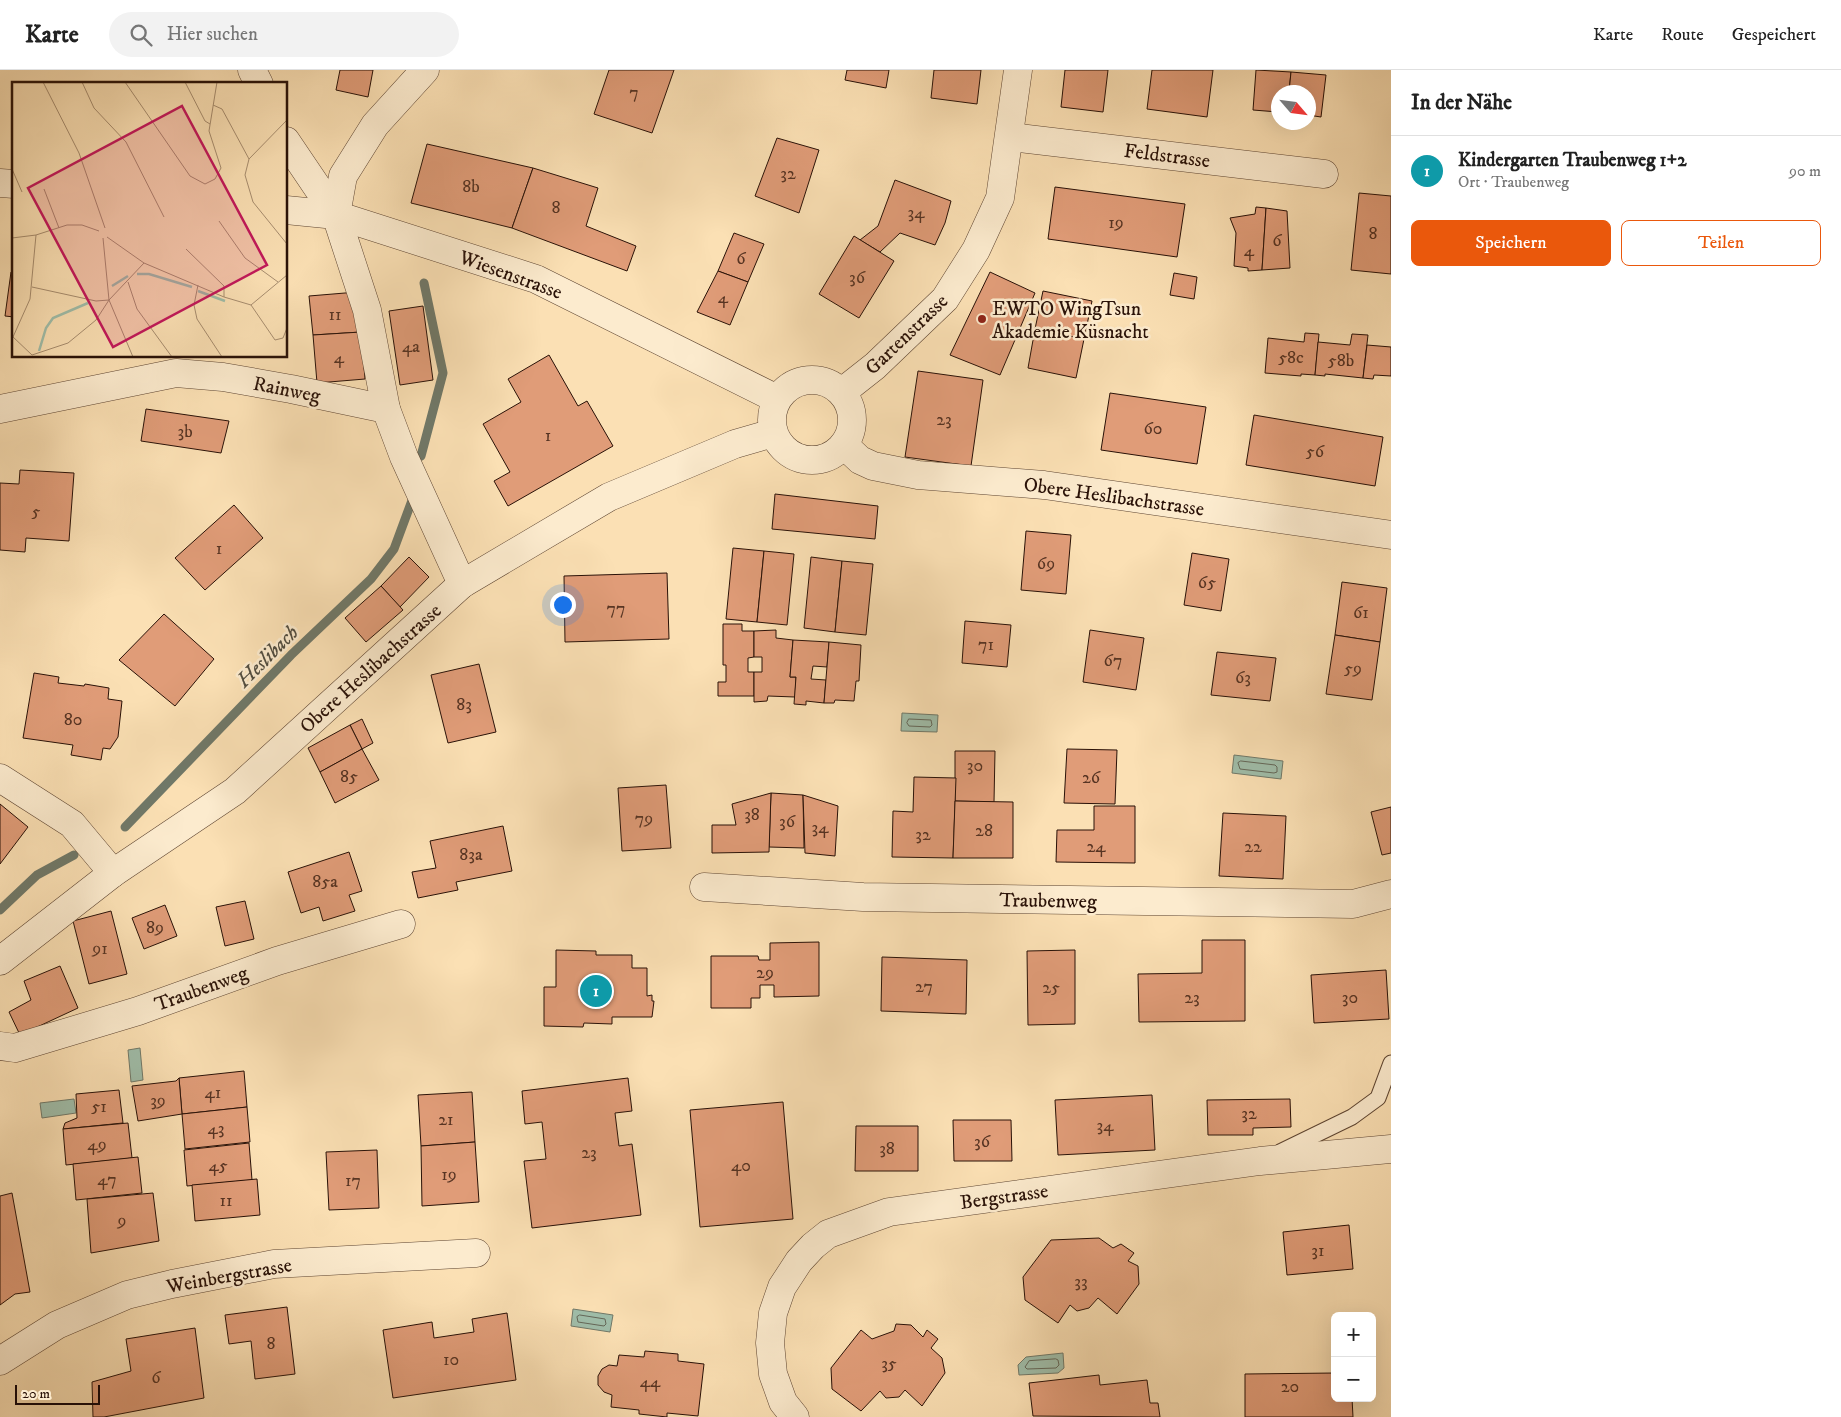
<!DOCTYPE html>
<html lang="de">
<meta charset="utf-8">
<style>
body{margin:0;font-family:"IM FELL DW Pica",serif;background:#f2f2f2;color:#222}
.controls{position:absolute;right:15px;bottom:15px;display:grid;overflow:hidden;border-radius:8px;box-shadow:0 5px 20px #0002}
.controls button{width:45px;height:45px;display:grid;place-items:center;padding:0;border:0;border-bottom:1px solid #e0e0e0;background:#fff;color:#222;font:25px sans-serif}
.compass{position:absolute;left:1271px;top:15px;width:45px;height:45px;border-radius:50%;background:#fff;box-shadow:0 5px 20px #0002;rotate:118deg}
.scale{position:absolute;left:15px;bottom:12px;width:85px;box-sizing:border-box;padding-left:5px;border:2px solid #291107;border-top:0;font-size:14px;line-height:18px;white-space:nowrap;color:#291107;-webkit-text-stroke:4px #fcebce;paint-order:stroke}
.you{position:absolute;left:562px;top:534px;width:18px;height:18px;margin:-12px;border:4px solid #fff;border-radius:50%;background:#1a73e8;box-shadow:0 0 0 8px #1a73e833}
.badge{display:grid;place-items:center;width:32px;height:32px;border-radius:50%;background:#ea580c;color:#fff;font-size:16px;font-weight:700}
.pin{position:absolute;translate:-50% -50%;border:2px solid #fff;box-shadow:0 1px 5px #0006}
.list{margin:0;padding:0;list-style:none}
h2{display:flex;justify-content:space-between;align-items:center;height:65px;margin:0;padding:0 20px;font-size:21px}
h2 small{font-size:16px;font-weight:400;color:#767676}
.list li{display:grid;grid-template-columns:32px 1fr auto;gap:15px;align-items:center;box-sizing:border-box;height:70px;padding:0 20px;border-top:1px solid #e0e0e0}
.list b{display:block;font-size:19px;white-space:nowrap}
.list p{margin:0;font-size:16px;white-space:nowrap;color:#767676}
.list em{font-size:16px;font-style:normal;color:#767676}
.actions{display:flex;gap:10px;padding:15px 20px}
.actions a{flex:1;padding:11px 0;border:1px solid #ea580c;border-radius:8px;text-align:center;font-size:18px;color:#ea580c}
.actions .main{background:#ea580c;color:#fff}
.icon{flex:none;width:28px;height:28px;fill:none;stroke:currentColor;stroke-width:2;stroke-linecap:round;stroke-linejoin:round}
.map{position:relative;flex:none;width:1391px;height:1347px;overflow:hidden}
header{display:flex;align-items:center;gap:30px;box-sizing:border-box;height:70px;padding:0 25px;background:#fff;border-bottom:1px solid #e0e0e0}
header strong{font-size:24px}
nav{display:flex;gap:28px;margin-inline-start:auto;font-size:18px}
.search{width:350px;height:45px;background:#f2f2f2;display:flex;align-items:center;gap:12px;box-sizing:border-box;padding:0 18px;border-radius:28px;color:#767676;font-size:19px}
main{display:flex}
aside{flex:1;background:#fff}
.map>svg:first-child{display:block}
</style>
<header>
<strong>Karte</strong>
<div class="search"><svg class="icon" aria-label="search" viewBox="0 0 24 24"><circle cx="10" cy="10" r="6"/><path d="M15 15l6 6"/></svg>Hier suchen</div>
<nav><a>Karte</a><a>Route</a><a>Gespeichert</a></nav>
</header>
<main>
<div class="map">
<svg width="1391" height="1347" viewBox="0 0 1391 1347">
<rect width="100%" height="100%" fill="#fbe0b4"/>
<filter id="stains"><feTurbulence type="fractalNoise" baseFrequency=".004" numOctaves="4"/><feColorMatrix values="0 0 0 0 .2 0 0 0 0 .09 0 0 0 0 .02 0 0 0 .5 -.17"/></filter>
<radialGradient id="worn" r=".72"><stop offset=".6" stop-color="#630" stop-opacity="0"/><stop offset="1" stop-color="#630" stop-opacity=".3"/></radialGradient>
<g fill="#9fbda9" stroke="#707868">
<path d="M902,643L938,645L937,662L901,661Z"/>
<path d="M1234,685L1283,691L1281,709L1232,703Z"/>
<path d="M140,978L143,1010L131,1012L128,980Z"/>
<path d="M74,1029L76,1043L42,1048L40,1033Z"/>
<path d="M573,1239L613,1245L610,1262L571,1256Z"/>
<path d="M1063,1283L1064,1298L1058,1303L1019,1305L1018,1295L1026,1287Z"/>
</g>
<g fill="none" stroke-linecap="round" stroke-linejoin="round">
<g stroke="#646758" stroke-width="1">
<path d="M909,649L931,650L932,655L930,657L909,656L907,653Z"/>
<path d="M1241,691L1275,695L1277,697V702L1274,703L1240,699L1238,693Z"/>
<path d="M580,1245L605,1249L606,1254L604,1256L578,1252L577,1247Z"/>
<path d="M1056,1289L1058,1290L1059,1295L1056,1298L1027,1299L1025,1297L1029,1291Z"/>
</g>
<g stroke="#707868" stroke-width="9">
<path d="M421,386L443,303L424,213"/>
<path d="M125,757L291,585L371,509L394,479L414,425"/>
<path d="M0,840L37,805L74,785"/>
</g>
</g>
<g fill="#e09c78" stroke="#291107">
<path d="M340,0H373L368,27L336,20Z"/>
<path d="M609,0H674L652,63L594,44Z"/>
<path d="M847,0H889L886,18L845,10Z"/>
<path d="M934,0H981L977,34L931,28Z"/>
<path d="M1065,0H1108L1103,42L1061,37Z"/>
<path d="M1152,0H1213L1207,47L1147,39Z"/>
<path d="M1256,0L1291,2L1289,22H1278V42L1253,40Z"/>
<path d="M1291,2L1326,5L1321,47L1308,45V22H1289Z"/>
<path d="M777,68L819,80L799,143L755,126Z"/>
<path d="M427,74L533,98L512,158L411,133Z"/>
<path d="M533,98L598,118L586,156L636,176L627,201L512,158Z"/>
<path d="M895,110L951,131L945,153L935,175L900,163L880,182L860,170L878,156Z"/>
<path d="M1055,117L1185,134L1177,187L1048,169Z"/>
<path d="M1359,123L1391,126V204L1351,200Z"/>
<path d="M1256,137L1266,138L1262,200L1248,201V198L1234,196L1236,163L1230,148L1255,144Z"/>
<path d="M1266,138L1287,141L1290,198L1262,200Z"/>
<path d="M734,163L764,174L748,212L718,201Z"/>
<path d="M854,166L894,191L859,248L819,224Z"/>
<path d="M718,201L748,212L730,255L697,242Z"/>
<path d="M11,202H14V247L5,246Z"/>
<path d="M990,202L1035,223L1000,305L950,285Z"/>
<path d="M1174,203L1197,207L1194,229L1170,225Z"/>
<path d="M1043,221L1092,231L1084,269L1035,259Z"/>
<path d="M357,222L361,262L313,265L309,226Z"/>
<path d="M423,236L433,310L400,315L389,241Z"/>
<path d="M1035,259L1084,269L1076,308L1028,298Z"/>
<path d="M361,262L365,309L317,313L313,265Z"/>
<path d="M1305,263L1319,264L1315,305L1301,304V306L1265,303L1268,268L1304,272Z"/>
<path d="M1352,264L1368,265L1363,308L1325,304V306L1315,305L1318,272L1350,275Z"/>
<path d="M1367,275L1391,277V306L1374,305L1373,309L1363,308Z"/>
<path d="M549,285L578,336L587,331L613,376L508,436L494,411L510,402L483,354L521,332L508,309Z"/>
<path d="M918,301L983,310L971,396L905,387Z"/>
<path d="M1110,323L1206,337L1197,394L1101,380Z"/>
<path d="M146,339L229,351L221,383L141,371Z"/>
<path d="M1254,345L1383,367L1375,416L1246,395Z"/>
<path d="M20,400L74,403L69,471L26,468L25,482L0,480V413L19,414Z"/>
<path d="M775,424L878,436L875,469L772,459Z"/>
<path d="M234,435L263,468L205,520L175,488Z"/>
<path d="M1026,461L1071,465L1066,524L1021,520Z"/>
<path d="M733,478L764,481L757,552L726,549Z"/>
<path d="M764,481L794,484L787,555L757,552Z"/>
<path d="M1192,483L1229,489L1221,541L1184,535Z"/>
<path d="M409,487L429,507L400,537L381,516Z"/>
<path d="M811,487L842,491L835,562L804,558Z"/>
<path d="M842,491L873,494L866,565L835,562Z"/>
<path d="M667,503L669,569L565,572L564,506Z"/>
<path d="M1342,512L1387,518L1380,572L1335,565Z"/>
<path d="M381,516L403,540L366,572L345,548Z"/>
<path d="M164,544L214,589L175,636L119,590Z"/>
<path d="M965,551L1011,555L1007,597L962,593Z"/>
<path d="M723,554H742V561H754V587L748,588V602H754V626H718V612H726V595H723Z"/>
<path d="M776,560V568L793,570L790,607H796L795,627L768,626L767,631L754,632V602H762V587H754V561Z"/>
<path d="M1090,560L1144,568L1136,620L1083,612Z"/>
<path d="M1335,565L1380,572L1372,630L1326,624Z"/>
<path d="M793,570L829,572L827,597L813,596L811,609L826,610L824,633L806,631V635L794,634L796,607H790Z"/>
<path d="M829,572L861,575L859,611H856L854,631L835,630L834,633H824Z"/>
<path d="M1217,582L1276,588L1270,631L1211,625Z"/>
<path d="M479,594L496,662L448,673L431,605Z"/>
<path d="M34,603L59,607L58,613L84,616L85,614L109,618L108,629L122,631L118,667L110,679L103,678L101,690L71,685L73,675L23,668Z"/>
<path d="M362,649L373,673L362,679L350,655Z"/>
<path d="M350,655L362,679L320,702L308,678Z"/>
<path d="M362,679L379,710L335,733L320,702Z"/>
<path d="M1067,679L1117,680L1115,734L1064,733Z"/>
<path d="M955,681H995L994,732L955,731Z"/>
<path d="M914,707L956,708L953,788L892,787L893,741L913,742Z"/>
<path d="M666,715L671,778L622,781L618,718Z"/>
<path d="M771,723L803,725L804,778L769,777Z"/>
<path d="M771,723L769,782L712,783V755H736L732,734Z"/>
<path d="M803,725L838,736L835,786L805,783Z"/>
<path d="M955,731L1013,732V788H953Z"/>
<path d="M0,734L28,757L0,794Z"/>
<path d="M1094,736H1135V793L1056,792L1057,760H1094Z"/>
<path d="M1391,737V783L1382,785L1371,742Z"/>
<path d="M1223,743L1286,746L1283,809L1219,806Z"/>
<path d="M503,756L512,801L456,812L458,820L418,828L412,802L436,798L430,771Z"/>
<path d="M349,782L362,821L349,825L355,841L323,851L319,837L301,843L288,802Z"/>
<path d="M245,831L254,869L225,876L216,837Z"/>
<path d="M165,835L177,866L144,879L132,848Z"/>
<path d="M111,841L127,904L89,914L73,851Z"/>
<path d="M1202,870H1245V951L1139,952L1138,904L1202,903Z"/>
<path d="M819,872V926L774,927V915H760V928H751V938H711V886H758L759,890H770V873Z"/>
<path d="M556,880L596,881V885H632V898H647V926L652,925V931H654L652,947H612V954L584,953L583,957L544,956V917H556Z"/>
<path d="M1075,880V954L1028,955L1027,881Z"/>
<path d="M882,887L967,890L966,944L881,941Z"/>
<path d="M60,896L78,938L20,965L9,942L31,930L24,911Z"/>
<path d="M1386,900L1389,949L1314,953L1311,905Z"/>
<path d="M244,1001L247,1037L182,1044L179,1008Z"/>
<path d="M179,1008L182,1044L138,1051L132,1016L176,1011Z"/>
<path d="M628,1008L632,1041L615,1043L619,1076L632,1074L641,1145L532,1158L524,1091L546,1089L542,1052L525,1054L522,1021Z"/>
<path d="M119,1020L123,1053L63,1059L65,1053L77,1048L76,1024Z"/>
<path d="M472,1022L475,1072L421,1076L418,1025Z"/>
<path d="M1152,1025L1155,1080L1058,1085L1055,1030Z"/>
<path d="M1290,1029L1291,1057L1253,1058V1065H1208L1207,1030Z"/>
<path d="M783,1032L793,1149L700,1157L690,1040Z"/>
<path d="M247,1037L250,1072L185,1079L182,1044Z"/>
<path d="M953,1050H1011L1012,1091H954Z"/>
<path d="M128,1053L132,1088L66,1095L63,1059Z"/>
<path d="M856,1056H918V1101H855Z"/>
<path d="M475,1072L479,1132L422,1136L421,1076Z"/>
<path d="M249,1073L252,1110L187,1116L184,1080Z"/>
<path d="M377,1080L379,1138L329,1140L326,1082Z"/>
<path d="M138,1087L142,1123L76,1130L73,1094Z"/>
<path d="M257,1109L260,1145L195,1151L192,1115Z"/>
<path d="M12,1123L30,1222L15,1224L0,1235V1126Z"/>
<path d="M153,1123L159,1171L91,1183L87,1129Z"/>
<path d="M1349,1155L1353,1199L1287,1205L1283,1162Z"/>
<path d="M1099,1168L1113,1178L1121,1174L1134,1183L1128,1191L1138,1196L1139,1214L1117,1244L1098,1228L1089,1238L1077,1241L1070,1235L1058,1253L1025,1230L1023,1207L1051,1170Z"/>
<path d="M287,1237L295,1304L255,1309L251,1271L229,1274L225,1245Z"/>
<path d="M507,1243L516,1310L393,1328L383,1260L432,1252L434,1268L474,1262L472,1249Z"/>
<path d="M896,1254L911,1255L923,1267L927,1260L938,1269L931,1278L942,1288L945,1303L922,1336L905,1320L899,1327L886,1328L880,1321L861,1341L832,1319L831,1298L861,1260L872,1269L894,1261Z"/>
<path d="M195,1258L204,1328L104,1347H93L92,1312L131,1301L126,1269Z"/>
<path d="M645,1281L678,1284V1291L704,1294L698,1346L667,1343V1347L639,1344V1340L611,1337L612,1325L604,1322L598,1315V1306L602,1299L609,1295L617,1296L619,1285L644,1287Z"/>
<path d="M1335,1303V1328H1352L1353,1347H1245V1304Z"/>
<path d="M1099,1305L1100,1315L1147,1310L1150,1333H1158L1160,1347L1033,1346L1029,1313Z"/>
</g>
<g fill="none" stroke-linecap="round" stroke-linejoin="round">
<g stroke="#5e4532" stroke-width="17">
<path id="service" d="M1280,1082L1352,1047L1378,1028L1391,993"/>
</g>
<g stroke="#5e4532" stroke-width="29">
<g id="minor">
<path d="M252,0L259,14"/>
<path d="M1010,67L1324,104"/>
<path d="M286,71L336,145L367,240L386,339L404,387L462,514"/>
<path d="M0,113L14,114"/>
<path d="M286,140L336,145L536,209L777,329"/>
<path d="M336,145L343,106L375,55L425,0"/>
<path d="M0,339L176,303L223,307L291,319L386,339"/>
<path d="M0,708L72,754L113,803"/>
<path d="M704,817L863,827L1353,834L1391,824"/>
<path d="M0,891L113,803L235,721L462,514L609,427L735,374L773,363"/>
<path d="M0,976L15,978L138,941L277,891L401,854"/>
<path d="M0,1291L57,1255L127,1225L172,1214L274,1194L476,1183"/>
</g>
</g>
<g stroke="#5e4532" stroke-width="29">
<g id="tertiary">
<circle cx="812" cy="350" r="40"/>
<path d="M842,322L875,296L945,229L976,180L1000,128L1018,0"/>
<path d="M844,375L860,390L873,396L918,405L1044,415L1391,465"/>
<path d="M795,1347L783,1332L773,1304L770,1273L773,1243L782,1217L799,1191L813,1176L828,1164L889,1142L1260,1091L1391,1079"/>
</g>
</g>
<use href="#service" stroke="#fcebce" stroke-width="15"/>
<use href="#minor" stroke="#fcebce" stroke-width="28"/>
<use href="#tertiary" stroke="#fcebce" stroke-width="28"/>
</g>
<circle fill="#8f2418" stroke="#fcebce" stroke-width="2" cx="982" cy="249" r="5"/>
<g text-anchor="middle" stroke-width="5" stroke-linejoin="round" paint-order="stroke">
<g font-size="18" fill="#573423">
<text x="634" y="28">7</text>
<text x="788" y="109">32</text>
<text x="471" y="122">8b</text>
<text x="556" y="143">8</text>
<text x="916" y="148">34</text>
<text x="1116" y="158">19</text>
<text x="1373" y="169">8</text>
<text x="1277" y="176">6</text>
<text x="1249" y="186">4</text>
<text x="741" y="194">6</text>
<text x="857" y="213">36</text>
<text x="723" y="233">4</text>
<text x="335" y="250">11</text>
<text x="411" y="282">4a</text>
<text x="339" y="293">4</text>
<text x="1291" y="293">58c</text>
<text x="1341" y="296">58b</text>
<text x="944" y="355">23</text>
<text x="1153" y="364">60</text>
<text x="185" y="367">3b</text>
<text x="548" y="371">1</text>
<text x="1315" y="387">56</text>
<text x="36" y="447">5</text>
<text x="219" y="484">1</text>
<text x="1046" y="499">69</text>
<text x="1207" y="518">65</text>
<text x="616" y="544">77</text>
<text x="1361" y="548">61</text>
<text x="986" y="580">71</text>
<text x="1113" y="596">67</text>
<text x="1353" y="604">59</text>
<text x="1243" y="613">63</text>
<text x="464" y="640">83</text>
<text x="73" y="655">80</text>
<text x="975" y="701">30</text>
<text x="349" y="712">85</text>
<text x="1091" y="713">26</text>
<text x="752" y="750">38</text>
<text x="644" y="754">79</text>
<text x="787" y="757">36</text>
<text x="820" y="763">34</text>
<text x="984" y="766">28</text>
<text x="923" y="770">32</text>
<text x="1096" y="782">24</text>
<text x="1253" y="782">22</text>
<text x="471" y="790">83a</text>
<text x="325" y="817">85a</text>
<text x="155" y="863">89</text>
<text x="100" y="884">91</text>
<text x="765" y="908">29</text>
<text x="924" y="922">27</text>
<text x="1051" y="923">25</text>
<text x="1192" y="933">23</text>
<text x="1350" y="933">30</text>
<text x="213" y="1028">41</text>
<text x="158" y="1036">39</text>
<text x="99" y="1042">51</text>
<text x="1249" y="1049">32</text>
<text x="446" y="1055">21</text>
<text x="1105" y="1061">34</text>
<text x="216" y="1064">43</text>
<text x="982" y="1077">36</text>
<text x="97" y="1080">49</text>
<text x="887" y="1084">38</text>
<text x="589" y="1088">23</text>
<text x="218" y="1101">45</text>
<text x="741" y="1101">40</text>
<text x="449" y="1110">19</text>
<text x="107" y="1115">47</text>
<text x="353" y="1116">17</text>
<text x="226" y="1136">11</text>
<text x="122" y="1156">9</text>
<text x="1318" y="1186">31</text>
<text x="1081" y="1217">33</text>
<text x="271" y="1279">8</text>
<text x="451" y="1295">10</text>
<text x="889" y="1299">35</text>
<text x="156" y="1313">6</text>
<text x="650" y="1317">44</text>
<text x="1290" y="1322">20</text>
</g>
<g font-size="20" fill="#291107" stroke="#fcebce">
<text transform="translate(1167 85) rotate(7)" y="7">Feldstrasse</text>
<text transform="translate(511 204) rotate(20)" y="7">Wiesenstrasse</text>
<text transform="translate(906 264) rotate(-44)" y="7">Gartenstrasse</text>
<text transform="translate(287 319) rotate(11)" y="7">Rainweg</text>
<text transform="translate(1114 426) rotate(8)" y="7">Obere Heslibachstrasse</text>
<text transform="translate(370 598) rotate(-42)" y="7">Obere Heslibachstrasse</text>
<text transform="translate(1048 830) rotate(1)" y="7">Traubenweg</text>
<text transform="translate(201 918) rotate(-20)" y="7">Traubenweg</text>
<text transform="translate(1004 1126) rotate(-8)" y="7">Bergstrasse</text>
<text transform="translate(229 1205) rotate(-10)" y="7">Weinbergstrasse</text>
</g>
<g font-size="20" fill="#291107" stroke="#fcebce" text-anchor="start">
<text x="992" y="245">EWTO WingTsun<tspan x="992" dy="23">Akademie Küsnacht</tspan></text>
</g>
<g font-size="21" font-style="italic" fill="#524d40" stroke="#fcebce">
<text transform="translate(267 586) rotate(-45)" y="7">Heslibach</text>
</g>
</g>
<g transform="translate(12 12)">
<rect width="275" height="275" fill="#fbe0b4"/>
<path fill="none" stroke="#9fbda9" stroke-width="2.5" d="M125,192H137L180,205M100,204L116,194M186,209L213,219M27,269L34,246L41,236L76,221"/>
<path fill="none" stroke="#a78d6f" stroke-width="1" d="M31,0L67,71L93,146M70,0L82,26L114,60L152,135M113,0L178,94L193,102L203,97L209,86L197,49L205,0M173,0L193,39L198,42M201,23L210,27L237,77M275,38L237,77L233,93L241,120L275,162M0,87L10,110M32,107L47,146M207,139L233,176L266,200M95,155L132,181L212,215L239,223M0,156L24,153L55,143H70L87,149M91,156L97,218L121,275M174,167L212,204V215M116,200L125,227L160,275M186,203L182,223L185,237L210,275M20,205L84,219L97,218M239,223L263,258L271,256L275,246M239,223L275,193M0,254L20,273L56,261L84,238L97,218L132,181M1,255L18,217L24,153"/>
<path fill="#c2185b" fill-opacity="0.15" stroke="#c2185b" stroke-width="2.5" d="M170,24L255,183L101,265L16,106Z"/>
<rect width="275" height="275" fill="none" stroke="#291107" stroke-width="2.5"/>
</g>
<rect width="100%" height="100%" filter="url(#stains)"/>
<rect width="100%" height="100%" fill="url(#worn)"/>
</svg>
<div class="controls">
<button>+</button>
<button>−</button>
</div>
<svg class="compass" viewBox="-18 -18 36 36"><path d="M0-13l5 13h-10z" fill="#e53935"/><path d="M0 13l5-13h-10z" fill="#767676"/></svg>
<div class="scale">20 m</div>
<div class="you"></div>
<div class="pin badge" style="left:596px;top:921px;background:#0f9aa8">1</div>
</div>
<aside>
<h2>In der Nähe<small></small></h2>
<ul class="list">
<li><span class="badge" style="background:#0f9aa8">1</span><div><b>Kindergarten Traubenweg 1+2</b><p>Ort · Traubenweg</p></div><em>90 m</em></li>
</ul>
<div class="actions"><a class="main">Speichern</a><a>Teilen</a></div>
</aside>
</main>
